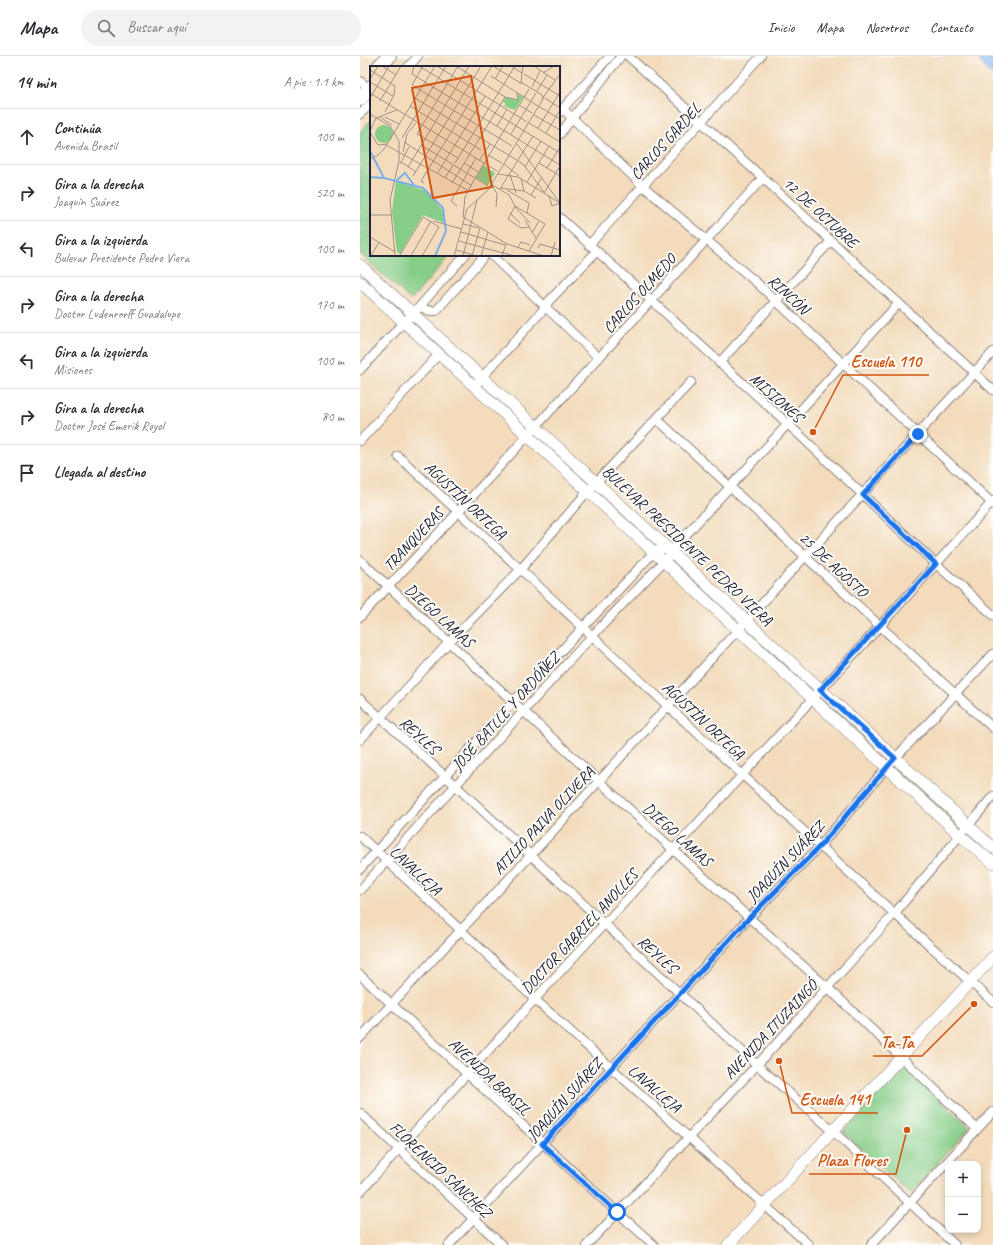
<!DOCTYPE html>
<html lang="es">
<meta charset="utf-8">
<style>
body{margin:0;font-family:Caveat,sans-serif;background:#f2f2f3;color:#2b2b33}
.controls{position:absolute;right:12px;bottom:12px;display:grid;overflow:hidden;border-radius:8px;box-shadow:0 2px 6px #0003}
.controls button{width:36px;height:36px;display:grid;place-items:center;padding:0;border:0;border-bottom:1px solid #e1e1e2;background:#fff;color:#2b2b33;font:20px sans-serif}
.stop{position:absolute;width:12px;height:12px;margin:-9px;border:3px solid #1a73e8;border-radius:50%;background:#fff}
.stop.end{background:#1a73e8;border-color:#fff;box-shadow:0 1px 4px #0008}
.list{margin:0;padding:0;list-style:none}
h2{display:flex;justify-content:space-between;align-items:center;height:52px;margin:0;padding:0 16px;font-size:17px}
h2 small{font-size:13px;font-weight:400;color:#7c7c81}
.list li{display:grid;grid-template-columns:26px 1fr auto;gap:12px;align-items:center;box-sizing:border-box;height:56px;padding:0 16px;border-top:1px solid #e1e1e2}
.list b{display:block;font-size:15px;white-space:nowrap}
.list p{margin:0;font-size:13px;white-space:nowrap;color:#7c7c81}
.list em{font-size:13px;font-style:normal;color:#7c7c81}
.icon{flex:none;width:22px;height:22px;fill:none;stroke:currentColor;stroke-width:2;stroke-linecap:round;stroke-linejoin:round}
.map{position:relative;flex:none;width:633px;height:1189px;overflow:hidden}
header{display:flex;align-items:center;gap:24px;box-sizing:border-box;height:56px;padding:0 20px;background:#fff;border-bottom:1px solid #e1e1e2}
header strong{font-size:19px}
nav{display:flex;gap:22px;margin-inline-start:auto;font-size:14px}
.search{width:280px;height:36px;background:#f2f2f3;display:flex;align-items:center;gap:10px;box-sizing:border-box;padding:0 14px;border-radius:22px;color:#7c7c81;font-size:15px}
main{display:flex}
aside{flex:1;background:#fff}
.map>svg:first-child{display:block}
</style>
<header>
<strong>Mapa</strong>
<div class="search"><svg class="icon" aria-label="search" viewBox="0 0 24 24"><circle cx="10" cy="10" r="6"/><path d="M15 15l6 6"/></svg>Buscar aquí</div>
<nav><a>Inicio</a><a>Mapa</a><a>Nosotros</a><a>Contacto</a></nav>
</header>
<main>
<aside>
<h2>14 min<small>A pie · 1.1 km</small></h2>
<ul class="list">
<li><svg class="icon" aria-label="ahead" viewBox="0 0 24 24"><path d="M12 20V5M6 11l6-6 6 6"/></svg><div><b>Continúa</b><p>Avenida Brasil</p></div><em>100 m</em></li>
<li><svg class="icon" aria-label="right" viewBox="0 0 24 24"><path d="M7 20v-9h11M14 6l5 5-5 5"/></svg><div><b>Gira a la derecha</b><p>Joaquín Suárez</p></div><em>520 m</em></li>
<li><svg class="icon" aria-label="left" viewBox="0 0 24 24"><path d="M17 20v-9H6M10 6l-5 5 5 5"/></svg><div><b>Gira a la izquierda</b><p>Bulevar Presidente Pedro Viera</p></div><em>100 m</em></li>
<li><svg class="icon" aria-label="right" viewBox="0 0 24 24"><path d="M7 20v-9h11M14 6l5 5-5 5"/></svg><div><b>Gira a la derecha</b><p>Doctor Ludenrorff Guadalupe</p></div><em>170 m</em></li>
<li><svg class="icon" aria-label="left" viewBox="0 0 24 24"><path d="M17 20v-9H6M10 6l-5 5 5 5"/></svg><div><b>Gira a la izquierda</b><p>Misiones</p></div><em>100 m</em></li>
<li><svg class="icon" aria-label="right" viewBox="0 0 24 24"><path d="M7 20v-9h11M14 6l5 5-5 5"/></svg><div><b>Gira a la derecha</b><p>Doctor José Emerik Royol</p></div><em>80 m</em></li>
<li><svg class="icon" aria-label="arrive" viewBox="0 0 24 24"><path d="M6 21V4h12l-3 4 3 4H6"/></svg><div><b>Llegada al destino</b></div></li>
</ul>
</aside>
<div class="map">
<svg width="633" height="1189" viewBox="0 0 633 1189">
<rect width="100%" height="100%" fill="#fdfcf7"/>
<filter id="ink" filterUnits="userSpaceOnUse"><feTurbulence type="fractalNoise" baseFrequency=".025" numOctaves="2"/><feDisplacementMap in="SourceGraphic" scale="8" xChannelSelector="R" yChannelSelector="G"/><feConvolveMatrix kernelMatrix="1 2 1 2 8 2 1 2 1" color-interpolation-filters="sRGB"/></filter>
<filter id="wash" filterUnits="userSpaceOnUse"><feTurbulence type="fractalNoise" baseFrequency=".012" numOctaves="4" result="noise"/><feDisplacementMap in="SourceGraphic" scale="16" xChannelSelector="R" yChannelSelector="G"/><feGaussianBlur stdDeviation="0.9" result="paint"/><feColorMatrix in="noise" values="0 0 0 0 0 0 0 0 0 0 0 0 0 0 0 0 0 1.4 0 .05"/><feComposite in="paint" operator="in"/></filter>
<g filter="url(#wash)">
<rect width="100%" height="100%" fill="#f3dbbc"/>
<g fill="#86cd88" stroke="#547862">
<path d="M11,64V199H90L51,244L0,198V76Z"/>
<path d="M312,505H314L376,562L374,565L311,507Z"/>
<path d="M387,574H389L450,630V632L448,633L386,576Z"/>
<path d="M463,643L525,700V702H523L461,645Z"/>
<path d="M536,712H540L600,768L598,769L575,749L564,742L536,714Z"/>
<path d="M544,1010L610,1072L550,1137L483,1076Z"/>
</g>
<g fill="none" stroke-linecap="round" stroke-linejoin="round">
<path stroke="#7cafe9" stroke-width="12" d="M623,0L633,13"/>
</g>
</g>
<g filter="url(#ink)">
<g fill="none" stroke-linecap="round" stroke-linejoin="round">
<g stroke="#8a7e7c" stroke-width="10">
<g id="street">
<path d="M268,0L403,122L633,334"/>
<path d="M48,11L58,0"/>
<path d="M0,25L9,33"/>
<path d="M203,53L283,130L397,227L633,448"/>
<path d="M200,56L250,0"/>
<path d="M0,58L11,48"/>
<path d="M199,79L261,0"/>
<path d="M199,161L428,368L576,508L633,559"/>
<path d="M229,189L401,0"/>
<path d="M131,199L239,302"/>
<path d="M60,251L70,255H76L125,199"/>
<path d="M359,307L471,185"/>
<path d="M0,314L44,266L53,258L105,199"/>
<path d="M114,330L183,254L189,245L236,196"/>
<path d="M297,363L520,570L633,672"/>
<path d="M0,385L79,298"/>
<path d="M38,400C236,583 432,767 633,946"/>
<path d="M0,504L319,799L467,931L617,1073"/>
<path d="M0,561L98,456L403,122"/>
<path d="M0,643L96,730L397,1009L473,1075L595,1189"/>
<path d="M0,684L89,586L160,514L228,435L331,326"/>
<path d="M0,780L180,948L449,1189"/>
<path d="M0,813L154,645L294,496C300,492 304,492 310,495"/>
<path d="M0,834L233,579L308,501L311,495L539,247"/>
<path d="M0,919L257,1156L294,1189"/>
<path d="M0,982L171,799L633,296"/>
<path d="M0,1057L142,1189"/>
<path d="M0,1136L175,943L520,570L633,445"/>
<path d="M89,1189L390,861L461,789L527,711L633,598"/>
<path d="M227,1189L397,1009L534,858L633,740"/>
<path d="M511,1189L633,1056"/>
</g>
</g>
<g stroke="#8a7e7c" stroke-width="12">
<g id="secondary">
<path d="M0,209L633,792"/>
<path d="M0,226L114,330L601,780L633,807"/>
<path d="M368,1189L633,901"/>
</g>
</g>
<g stroke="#8a7e7c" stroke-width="16">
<g id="highway">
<path d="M19,11L29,0"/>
<path d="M0,43L11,31"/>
</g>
</g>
<use href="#street" stroke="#fff" stroke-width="8"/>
<use href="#secondary" stroke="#fff" stroke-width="11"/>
<use href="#highway" stroke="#fff" stroke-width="14"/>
</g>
</g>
<g fill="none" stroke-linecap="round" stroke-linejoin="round" filter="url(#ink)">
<path stroke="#1a73e8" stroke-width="5" d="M257,1156L182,1088L390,861L461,789L535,702L460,634L576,508L503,439L558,378"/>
</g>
<g text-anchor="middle" stroke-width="4" stroke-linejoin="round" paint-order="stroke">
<g font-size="16" fill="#22223b" stroke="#fdfcf7">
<text transform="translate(305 85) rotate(-48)" y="6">CARLOS GARDEL</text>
<text transform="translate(461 156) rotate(43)" y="6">12 DE OCTUBRE</text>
<text transform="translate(279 237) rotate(-48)" y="6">CARLOS OLMEDO</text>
<text transform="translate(429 238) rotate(43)" y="6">RINCÓN</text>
<text transform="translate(417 341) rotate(42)" y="6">MISIONES</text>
<text transform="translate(106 444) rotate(43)" y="6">AGUSTÍN ORTEGA</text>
<text transform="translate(53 483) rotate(-47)" y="6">TRANQUERAS</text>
<text transform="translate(328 489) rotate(43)" y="6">BULEVAR PRESIDENTE PEDRO VIERA</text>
<text transform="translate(474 508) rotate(43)" y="6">25 DE AGOSTO</text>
<text transform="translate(80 559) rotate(42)" y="6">DIEGO LAMAS</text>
<text transform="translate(145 655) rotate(-48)" y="6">JOSÉ BATLLE Y ORDÓÑEZ</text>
<text transform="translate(344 664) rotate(43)" y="6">AGUSTÍN ORTEGA</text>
<text transform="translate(60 679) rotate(42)" y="6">REYLES</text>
<text transform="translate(183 764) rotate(-47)" y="6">ATILIO PAIVA OLIVERA</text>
<text transform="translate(318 778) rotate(42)" y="6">DIEGO LAMAS</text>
<text transform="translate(425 805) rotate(-46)" y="6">JOAQUÍN SUÁREZ</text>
<text transform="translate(56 814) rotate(43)" y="6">LAVALLEJA</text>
<text transform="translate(219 875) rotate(-47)" y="6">DOCTOR GABRIEL ANOLLES</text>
<text transform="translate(298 898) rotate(42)" y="6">REYLES</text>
<text transform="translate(410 973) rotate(-47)" y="6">AVENIDA ITUZAINGÓ</text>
<text transform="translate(130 1020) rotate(43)" y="6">AVENIDA BRASIL</text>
<text transform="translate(295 1032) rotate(41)" y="6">LAVALLEJA</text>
<text transform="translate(204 1043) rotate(-48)" y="6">JOAQUÍN SUÁREZ</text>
<text transform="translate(81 1113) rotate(43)" y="6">FLORENCIO SÁNCHEZ</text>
</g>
</g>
<g transform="translate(10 10)">
<rect width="190" height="190" fill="#f3dbbc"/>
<path d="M147,28L153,31L145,44L134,40L136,38L133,36L136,31L149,34ZM5 68a9 9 0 1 1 18 0a9 9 0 1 1-18 0ZM113,99L125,107L118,119L106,112ZM26,115L56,125L74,146V157L53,149L30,188L27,186L22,145Z" fill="#86cd88"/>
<path fill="none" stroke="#7cafe9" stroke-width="2" d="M0,85L14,112L53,122L73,142L76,165L65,190M0,111L13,112M27,114L35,107L44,119"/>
<path fill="none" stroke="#9f9188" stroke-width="1" d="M12,0L26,9M44,0L42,8L190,99M49,0L190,87M53,0L42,19L142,80M67,0L157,56M86,0L135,31L148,34L147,27M88,0L47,68L88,92M123,0L152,18M141,0L152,7M164,0L185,14M0,4L25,20L24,29L15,46M173,7L184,0M154,8L190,30M121,10L168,40M0,13L8,0M125,13L133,0M0,16L23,30M162,21L170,5M167,25L177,9M0,27L127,105M0,32L19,0M45,32L153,98L174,126M175,32L190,42M172,33L190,8M10,35L31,0M149,39L162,47M40,40L111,84M168,40L190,53M0,48L20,60L29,75V95L20,134L25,190M164,49L190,64M10,51L22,59M15,51L29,58M159,57L190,76M127,60L137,43M168,62L190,26M0,65L6,52L27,44M0,66L8,79L17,78M176,67L190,44M141,68L166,27M32,72L76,0M34,76L102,120M147,78L190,137M16,79L99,125M51,79L118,120M33,86L37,68L46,57M118,89L132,97M0,93L8,89L14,83L65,0M109,95L120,78M31,96L46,106M85,97L145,0M94,97L108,106M169,97L190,110M30,98L39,81M134,98L149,110M38,101L99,0M155,101L171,75M177,102L190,81M97,107L106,92M67,108L115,30M128,108L148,111L190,137M140,109L146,127M43,110L111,0M75,112L83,99M151,112L154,125M157,116L179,80M54,117L51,115L122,0M82,117L135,31M121,118L139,129L146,142L160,157M122,119L127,128L126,141M130,122L154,125L166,132M130,123L163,70M137,124L159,137L157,147M174,127L190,100M161,129L172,111M179,130L182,140L190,137M87,140L81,135L97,108M145,140L175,158L159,185M145,140L138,153L151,162L159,161M140,147L150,157M0,149H21M93,152L95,131L104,114L159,23M95,152L137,178L174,190M155,154L166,172M63,155L92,163M93,158L109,162M91,166L135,179M162,167L169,155M0,171L25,186M89,175L133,187M148,182L151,176L160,179M168,182L170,178L190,184M86,184L107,190M133,187L145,190M30,189L53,151M1,190L9,176M41,190L61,155M52,190L69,161L53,151M84,190L97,143L118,124L173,33L172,29L151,16L153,0M93,190L107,134M102,190L110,162M111,190L118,166M132,190L136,178M181,190L185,176"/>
<path fill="#d45411" fill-opacity="0.15" stroke="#d45411" stroke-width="2" d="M101,10L122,121L63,132L42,22Z"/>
<rect width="190" height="190" fill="none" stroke="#22223b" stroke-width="2"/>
</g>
<path fill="none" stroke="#d45411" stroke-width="1.5" d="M453 376L483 319H569M614 948L562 1000H513M419 1005L432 1057H518M547 1074L536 1118H449"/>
<g fill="#d45411" stroke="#fdfcf7" stroke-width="1.5">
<circle cx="453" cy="376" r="4"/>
<circle cx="614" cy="948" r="4"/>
<circle cx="419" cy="1005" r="4"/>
<circle cx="547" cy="1074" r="4"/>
</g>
<g font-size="17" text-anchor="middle" font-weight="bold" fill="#d45411" stroke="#fdfcf7" stroke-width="4" stroke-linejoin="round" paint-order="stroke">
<text x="526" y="311">Escuela 110</text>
<text x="537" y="992">Ta-Ta</text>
<text x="475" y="1049">Escuela 141</text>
<text x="492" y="1110">Plaza Flores</text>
</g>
</svg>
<div class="controls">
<button>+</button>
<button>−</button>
</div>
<div class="stop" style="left:257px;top:1156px"></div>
<div class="stop end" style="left:558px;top:378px"></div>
</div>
</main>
